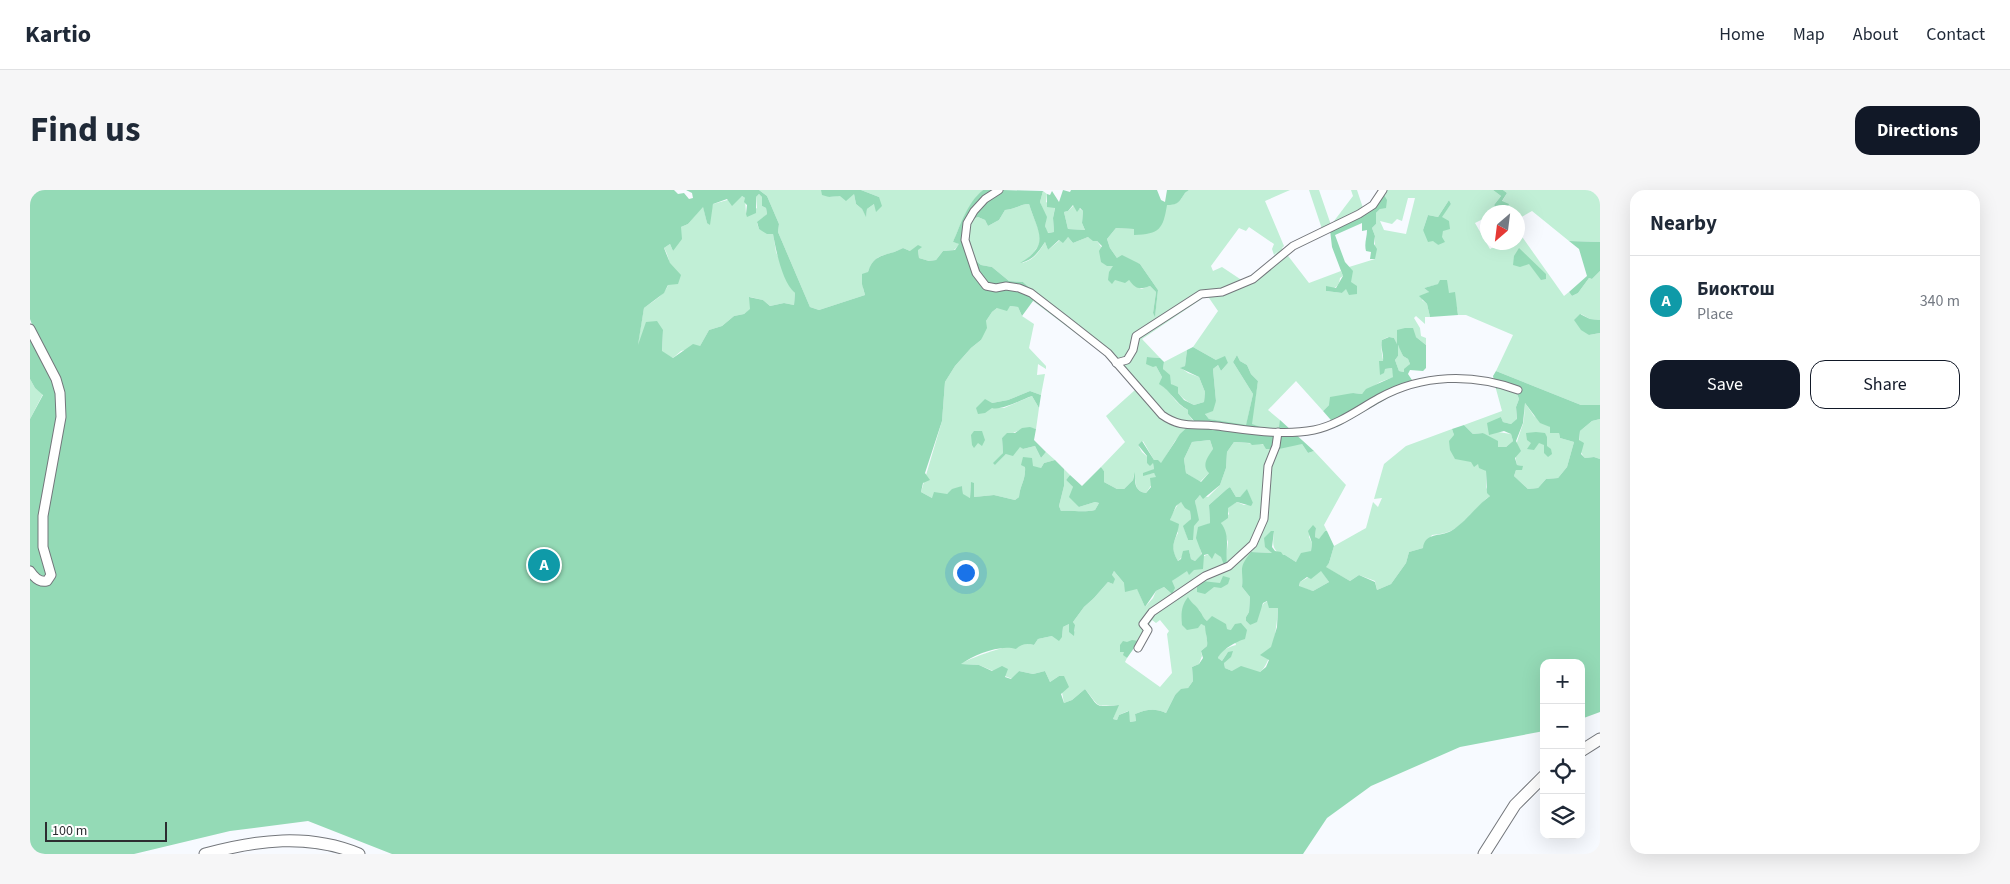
<!DOCTYPE html>
<meta charset="utf-8">
<style>
body{margin:0;font-family:"Source Sans 3",sans-serif;background:#f6f6f7;color:#1f2937}
.controls{position:absolute;right:15px;bottom:15px;display:grid;overflow:hidden;border-radius:10px;box-shadow:0 5px 20px #0002}
.controls button{width:45px;height:45px;display:grid;place-items:center;padding:0;border:0;border-bottom:1px solid #e0e1e3;background:#fff;color:#1f2937;font:25px sans-serif}
.compass{position:absolute;left:1450px;top:15px;width:45px;height:45px;border-radius:50%;background:#fff;box-shadow:0 5px 20px #0002;rotate:208deg}
.scale{position:absolute;left:15px;bottom:12px;width:122px;box-sizing:border-box;padding-left:5px;border:2px solid #2c2d30;border-top:0;font-size:14px;line-height:18px;white-space:nowrap;color:#2c2d30;-webkit-text-stroke:4px #fff;paint-order:stroke}
.you{position:absolute;left:935px;top:382px;width:18px;height:18px;margin:-12px;border:4px solid #fff;border-radius:50%;background:#1a73e8;box-shadow:0 0 0 8px #1a73e833}
.badge{display:grid;place-items:center;width:32px;height:32px;border-radius:50%;background:#111827;color:#fff;font-size:16px;font-weight:700}
.pin{position:absolute;translate:-50% -50%;border:2px solid #fff;box-shadow:0 1px 5px #0006}
.list{margin:0;padding:0;list-style:none}
h2{display:flex;justify-content:space-between;align-items:center;height:65px;margin:0;padding:0 20px;font-size:21px}
h2 small{font-size:16px;font-weight:400;color:#747a83}
.list li{display:grid;grid-template-columns:32px 1fr auto;gap:15px;align-items:center;box-sizing:border-box;height:90px;padding:0 20px;border-top:1px solid #e0e1e3}
.list b{display:block;font-size:19px;white-space:nowrap}
.list p{margin:0;font-size:16px;white-space:nowrap;color:#747a83}
.list em{font-size:16px;font-style:normal;color:#747a83}
.actions{display:flex;gap:10px;padding:15px 20px}
.actions a{flex:1;padding:11px 0;border:1px solid #111827;border-radius:15px;text-align:center;font-size:18px;color:#111827}
.actions .main{background:#111827;color:#fff}
.icon{flex:none;width:28px;height:28px;fill:none;stroke:currentColor;stroke-width:2;stroke-linecap:round;stroke-linejoin:round}
.map{position:relative;flex:none;width:1570px;height:664px;overflow:hidden;border-radius:15px}
header{display:flex;align-items:center;gap:30px;box-sizing:border-box;height:70px;padding:0 25px;background:#fff;border-bottom:1px solid #e0e1e3}
header strong{font-size:24px}
nav{display:flex;gap:28px;margin-inline-start:auto;font-size:18px}
.intro{display:flex;align-items:center;justify-content:space-between;box-sizing:border-box;height:120px;padding:0 30px}
h1{margin:0;font-size:35px}
.button{padding:12px 22px;border-radius:15px;background:#111827;color:#fff;font-size:18px;font-weight:700}
main{display:flex;gap:30px;padding:0 30px}
aside{flex:1;background:#fff;border-radius:15px;box-shadow:0 5px 20px #0002}
.map>svg:first-child{display:block}
</style>
<header>
<strong>Kartio</strong>
<nav><a>Home</a><a>Map</a><a>About</a><a>Contact</a></nav>
</header>
<div class="intro"><h1>Find us</h1><a class="button">Directions</a></div>
<main>
<div class="map">
<svg width="1570" height="664" viewBox="0 0 1570 664">
<rect width="100%" height="100%" fill="#f7faff"/>
<g fill="#c1efd6" fill-rule="evenodd">
<path d="M729,0H791L799,7L824,4L826,14L832,19L836,26L837,19L844,14L849,7L831,0H953C938,13 931,34 923,52L930,54L924,60L913,61L906,70L899,71L889,68L888,60L880,61L873,58C855,68 846,61 838,82C833,93 831,92 835,105L789,120L780,117L748,42L749,34L737,6Z"/>
<path d="M1159,0H1260L1235,11L1254,56L1252,58L1279,93L1311,81L1313,86L1310,88C1309,98 1304,98 1296,101L1312,103L1321,92L1319,77L1345,69V46L1342,38L1346,34V23L1350,19L1349,0H1463L1471,6L1464,15L1467,20L1477,3L1473,0H1564L1570,3V52L1539,51L1502,21L1488,29V22H1458L1457,27L1445,33L1460,59L1471,53L1488,52V41L1534,106L1539,102L1542,106L1548,103L1559,88L1562,89L1570,81V130L1560,129L1551,124L1559,145L1570,143V215H1551L1466,181L1483,145L1436,125H1428C1427,109 1421,104 1409,94L1394,98L1399,102L1392,110L1397,114L1400,127H1395V134L1386,126L1384,128L1390,138L1391,146L1396,148V155L1386,147L1367,140V154L1370,158L1373,166L1378,169L1380,174L1374,182L1369,181L1365,170L1368,166V157L1364,148L1358,147L1352,150C1350,159 1353,169 1355,179L1362,178L1364,187L1350,192L1332,204L1323,203L1299,215L1293,221L1266,191L1238,220L1250,230V238L1236,239L1221,234L1228,191L1221,184L1217,175L1210,171L1207,165L1203,172L1223,204L1216,236L1179,229L1175,224L1186,211L1183,179L1188,175L1191,181L1198,173L1186,170L1163,157L1188,121L1179,108H1173L1112,149L1130,168L1117,167L1126,176L1132,187L1130,194C1143,203 1143,212 1158,220V224L1164,232L1145,251L1131,274L1124,270L1113,251L1108,255L1112,262L1123,272L1124,279L1114,285L1124,283L1127,287L1116,303C1104,301 1107,294 1104,285L1103,290L1094,299H1087L1074,292V281L1071,277L1095,252L1076,226L1105,200L1075,165L1003,111L1004,102L993,92L979,91L962,77L951,75L945,70L933,50L943,29L948,27L955,30L958,36L969,30L975,20C984,20 990,14 999,14C1009,46 1021,49 992,73C1004,70 1009,62 1015,52L1018,60L1030,50L1038,47L1043,53L1058,47L1067,51L1084,75L1082,93L1085,89L1099,90L1111,99L1120,96L1126,102L1123,123L1125,126L1128,100L1110,74L1087,68L1080,58L1077,49L1086,38L1105,39L1104,44L1137,14C1154,15 1149,6 1159,0ZM1378,8H1385L1376,44L1354,40L1350,31L1362,34L1367,29L1372,31ZM1419,10L1421,14L1411,27L1413,40L1408,55L1393,40L1398,25L1408,27ZM1219,37L1244,54L1242,59L1244,65L1248,61L1223,93L1210,89L1192,77L1183,81L1181,76L1209,38L1216,41Z"/>
<path d="M1279,0H1289L1301,35L1323,6L1321,0H1327L1333,18L1300,40L1292,39Z"/>
<path d="M1013,1L1017,4L1016,12L1025,17L1023,28L1024,42L1017,43L1015,36L1016,27L1010,12Z"/>
<path d="M729,4L732,7V16L736,18L737,24L727,33L729,39L743,43L746,62L765,103L764,115L754,113L740,116L733,110L720,107L721,119L714,124L704,126L692,136L679,140L670,156L651,161L643,168L632,162L633,140L607,159L614,118C620,113 628,109 633,103C644,93 641,69 634,58L640,54L643,61L651,37L658,34L673,16L677,33L683,14L712,6L715,8L716,24L727,18L726,7Z"/>
<path d="M1044,15L1053,21L1052,33L1055,40L1038,39L1034,22L1038,21Z"/>
<path d="M980,116L988,117L992,126L1004,134L999,158L1016,176V179L1008,174L1007,185L1015,184L1011,205L1000,201L978,210L962,213V218H974L1002,206L1009,218L1006,239C993,235 984,244 972,248L973,263L965,275L976,264L990,256L993,259L1005,256L1011,268L1016,262L1025,270L1014,273L1011,278L995,277C996,290 990,295 989,307L985,310L964,305L944,307V294L941,293L940,308L933,305L932,296L917,304L902,308L891,302L912,231L915,192L925,176L941,158L951,150L956,131L962,122L967,118Z"/>
<path d="M1157,160L1155,176L1151,178L1158,183L1169,187L1175,202L1174,212L1164,215C1148,208 1141,194 1133,179L1134,172Z"/>
<path d="M0,189L5,198L13,204L0,229Z"/>
<path d="M1484,195L1489,209L1486,217L1487,230L1481,234L1473,232L1471,227L1468,242L1481,244L1483,251L1476,257H1468L1453,243L1443,244L1434,235L1472,221L1466,199Z"/>
<path d="M1495,213L1504,226L1529,243L1530,248L1544,252L1537,277L1528,288L1516,289L1508,298L1498,299L1484,286L1486,280L1492,276L1487,275C1483,260 1488,248 1493,234C1495,227 1494,219 1495,213Z"/>
<path d="M1570,229V269L1564,267L1555,268C1548,261 1549,251 1550,241L1562,231Z"/>
<path d="M1422,239L1424,245L1442,272L1448,274L1456,281V297L1460,306C1447,315 1433,337 1418,342C1413,344 1407,344 1402,345L1393,358L1379,362L1376,373L1361,394L1347,400L1345,391L1329,385L1320,391L1295,377L1299,373L1304,356L1336,338L1343,312L1348,317L1352,308L1344,309L1354,274L1376,256Z"/>
<path d="M1180,250L1183,259L1179,283L1170,292L1156,283L1154,269L1162,252Z"/>
<path d="M1204,252L1243,255L1272,254L1278,263L1284,261L1316,295L1294,335L1297,341H1295L1289,350L1285,347L1286,338L1283,336L1279,347L1282,353L1281,361L1266,372L1255,365L1253,366C1241,359 1243,354 1244,342L1241,341L1242,363L1221,362L1213,387L1212,397L1220,407L1219,422L1216,427V431L1220,435L1234,413L1238,411L1248,418C1247,435 1243,471 1230,482L1202,481L1195,478L1194,473L1198,462L1192,471L1188,468C1190,460 1199,457 1206,455L1201,440L1196,439V434L1177,431L1171,426L1170,421L1161,412L1171,434L1176,436C1175,444 1178,449 1177,456L1171,461L1172,466L1169,474L1162,477L1163,491L1158,498L1145,505L1136,523C1125,518 1117,519 1105,524L1106,531L1100,532L1098,521L1089,525L1087,530L1083,529L1088,515C1063,516 1071,518 1055,499L1042,510L1034,513L1029,486L1020,492L1015,481L1003,484L989,481L982,489L949,475L930,474C945,466 989,450 1004,455L1008,449L1022,446L1032,447L1033,437L1039,434L1045,442V436L1043,432L1054,417L1064,408L1078,392L1083,394L1082,385L1084,381L1094,393L1107,398L1115,417L1123,408L1126,401L1134,397L1142,404V391C1151,384 1174,361 1185,363C1189,364 1191,367 1196,367L1198,352L1191,333L1199,324L1197,318L1207,312L1214,315L1223,314L1217,300L1210,307H1206L1200,297L1197,299L1179,315L1180,333L1174,336L1170,358L1172,365L1165,371L1161,369L1159,360L1148,371C1141,360 1142,354 1148,343L1140,330L1142,324L1150,311L1160,321L1161,329L1154,337L1158,350C1164,338 1168,324 1165,311L1170,305L1178,307L1190,295L1196,278L1197,262ZM1122,430L1126,433L1130,430L1139,441L1137,444L1142,483L1130,497L1095,472L1097,468L1094,465V462L1109,451Z"/>
<path d="M1034,279L1040,285L1036,290L1043,297L1049,317L1065,312L1069,313L1065,320C1053,323 1043,320 1031,321L1029,316L1034,296Z"/>
<path d="M1291,380L1299,392L1283,401L1269,397L1270,392Z"/>
</g>
<g fill="#94dab6" fill-rule="evenodd">
<path d="M0,0H644L648,4L654,3L659,9L663,8L662,3L656,0H729L737,6L749,34L748,42L780,117L789,120L835,105L832,94V84L838,82C844,62 857,67 873,58L880,61L888,55L892,57L888,60L889,68L899,71L906,70L913,61L925,60L929,54L923,52C931,34 937,13 953,0H962L965,6L973,0L1013,1L1010,12L1017,27L1015,36L1018,43L1024,42L1023,28L1025,18L1017,17V4L1020,5L1022,1L1029,12L1033,0L1040,2L1041,0H1127L1131,10L1135,12L1137,0H1159C1149,6 1154,15 1137,15C1133,39 1130,44 1104,45V39L1086,38L1077,49L1080,58L1087,68L1092,65L1110,74L1128,100L1125,127L1123,123L1126,102L1120,96C1109,100 1106,99 1099,90L1095,93L1085,90L1082,94L1078,90L1079,82L1083,76H1077L1071,72L1069,61L1072,56L1067,51H1063L1058,47L1043,53L1038,47L1033,53L1029,50L1018,60L1015,52C1008,63 1003,70 990,73C1021,54 1008,43 999,14C990,14 984,20 975,20L969,30L958,36L955,30L948,27L943,29L933,50L945,70L951,75L962,77L979,91L993,92L1004,102L1003,111L992,126L988,117L980,116L977,121L967,118L962,122L956,131L957,138L951,150L941,158L925,176L915,192L912,231L895,283L900,290L893,293L891,302L902,308L904,302L917,304L922,299L932,296L933,304L940,308L941,292L944,293V307L964,305L985,310L989,307C990,295 996,290 995,277L991,275L993,267L1002,268L1003,276L1011,278L1014,273L1025,270L1034,279V296L1029,316L1031,321C1043,320 1053,323 1065,320L1069,313L1065,312L1049,317L1039,307L1043,297L1036,290L1040,285L1052,296L1071,277L1074,281V292L1087,299H1094L1103,290L1105,282C1105,293 1104,301 1116,303L1121,297L1120,288L1126,287L1124,283L1113,286V283L1124,279L1123,273L1120,276L1117,273V266L1108,255L1112,251L1124,270H1128L1131,273L1150,244L1164,231L1158,224V220C1144,212 1142,202 1129,194L1132,187L1126,176L1123,177L1116,174L1117,167L1130,168L1134,172L1133,179L1140,185L1141,194L1148,197V203L1154,210L1164,215L1174,212L1175,202L1169,187L1150,178L1155,176L1157,160L1163,157L1186,170L1195,166L1198,173L1191,181L1188,175L1183,179L1186,211L1183,221L1175,224L1179,229L1216,235L1223,204L1203,172L1207,165L1210,171L1217,175L1221,184L1228,191L1222,234L1236,239L1249,238L1250,230L1284,261L1278,263L1272,254L1249,259L1243,255L1240,259H1236L1233,254L1222,255L1220,253L1204,252L1197,262L1196,278L1190,295L1173,309L1170,305L1165,311L1169,330L1164,336L1163,350H1158L1153,336L1161,329L1160,321L1155,318L1151,312L1146,316L1140,330L1149,334C1147,351 1138,354 1148,371L1151,369L1153,361L1159,360L1161,369L1165,371L1172,364L1166,348L1168,337L1180,333L1179,315L1197,299L1200,297L1206,307H1210L1217,299L1223,313L1221,316L1207,312L1198,318V328L1191,333C1201,346 1195,360 1197,374L1194,375L1191,367L1185,363L1182,369L1178,364L1174,365L1173,379L1164,380L1159,385L1157,381L1142,391L1145,398L1142,404L1134,397L1126,401L1115,417L1107,399L1095,402L1094,393L1084,381L1082,385L1085,389L1083,394L1078,392L1064,408L1054,417L1043,432L1045,435L1044,446L1039,442V434L1033,437L1032,447L1029,451L1022,446L1008,449L1004,455C997,453 991,454 986,459C970,454 944,465 931,474L949,475L962,481L972,476L978,479L975,487L981,489L989,481L1003,484L1015,481L1020,492L1029,486H1034L1039,497L1031,504L1034,513L1042,510L1055,499C1070,518 1063,517 1089,515L1083,529L1087,530L1089,525L1099,521L1100,532L1106,531L1105,524C1117,519 1125,518 1136,523L1145,505L1151,499L1158,498L1163,491L1162,477L1169,474L1173,468L1171,461L1177,456C1178,449 1175,443 1175,436L1171,434L1168,438L1157,440L1152,435C1151,424 1151,416 1158,407C1161,413 1166,415 1169,420C1173,425 1172,427 1177,431L1182,426L1196,434L1197,439L1201,440L1205,434L1211,433L1217,440L1215,449C1207,451 1191,460 1188,468L1192,471L1198,462L1203,461L1201,467L1194,473L1195,478L1202,481L1211,476L1230,482L1236,477L1239,470L1230,465L1241,457L1247,437L1248,418H1239L1237,411L1233,413L1227,432L1220,435L1216,431V427L1219,422L1220,407L1212,397C1214,378 1207,380 1221,362L1242,363L1235,357L1234,348L1241,341H1244L1242,357L1245,361L1251,362L1253,365H1255L1266,372L1271,363L1281,361L1282,353L1278,341L1283,335L1286,338L1285,347L1289,349L1295,341H1297L1304,356L1299,373L1296,377L1320,391L1329,385L1345,392L1347,400L1361,394L1376,373L1379,362L1393,358C1395,342 1410,347 1421,341C1436,332 1446,316 1460,306L1457,303L1456,281L1449,278L1448,274L1444,277L1441,272L1425,269L1420,260L1419,251L1424,245L1422,239L1434,235L1443,244L1453,243L1468,251V257H1476L1483,251L1481,244L1474,241L1459,245L1457,233L1471,227L1473,232L1481,234L1487,229L1486,217L1489,209L1484,195L1466,199L1463,186L1466,181L1551,215H1570V229L1562,231L1550,241L1549,250L1554,253L1551,264L1555,268L1564,267L1570,269V522L1551,529V473H1514V541L1430,557L1341,596L1297,628L1273,664H362L278,631L200,641L104,664H0V229L13,205L5,198L0,189V148L25,198L0,129ZM729,4L732,7V16L736,18L737,24L727,32L729,39L737,44H743C746,60 752,92 765,103L764,115L754,113L740,116L733,110L719,107L720,119L714,124L704,126L692,136L679,140L670,156L663,154L643,168L632,161L633,140L627,131L616,132L608,155L614,118L634,103L638,95L648,94L651,85L640,73L634,58L640,54L643,61L652,49L651,37L658,34L673,17L677,33L680,35L683,14L697,9L702,16L712,6L715,8L714,12L717,15L716,24L717,27L726,23V7ZM1043,15L1047,22L1050,18L1053,21L1052,33L1055,40L1038,39L1034,22L1038,21ZM1495,213L1510,233L1520,237V243H1529L1530,248L1544,252L1537,277L1528,288L1516,289L1508,298L1498,299L1484,286L1486,280H1492L1493,276L1487,275L1485,268L1491,261L1486,251L1493,233ZM1180,250L1183,259C1178,267 1171,275 1179,283L1171,292L1156,283L1154,269L1162,252ZM1291,381L1299,392L1283,401L1269,396L1270,392L1277,387L1281,389Z"/>
<path d="M785,0H831L849,7L852,16L846,22L844,14L837,19L836,27L832,19L826,14L824,4L816,11L810,6L799,7L792,5L791,0Z"/>
<path d="M1463,0H1473L1477,3L1472,11L1479,14L1476,22L1467,20L1464,15L1471,6Z"/>
<path d="M1354,5L1357,10L1356,18L1350,19L1346,23V34L1342,38L1345,46L1344,54L1347,59L1345,69H1340L1341,62L1336,61C1334,53 1337,48 1337,40L1332,41V33L1305,45L1315,72L1323,81L1321,92L1327,96V104L1319,105L1316,99L1312,103L1296,101V96L1306,98L1313,86L1302,57L1300,40L1349,7Z"/>
<path d="M1419,10L1421,14L1412,27L1419,31L1420,39L1413,41L1412,47L1415,52L1408,55L1403,51L1398,52L1393,40L1398,25L1408,27Z"/>
<path d="M1539,51L1570,52V81L1562,89L1559,88L1548,103L1542,106L1539,102L1557,86L1549,59Z"/>
<path d="M1489,58L1516,84V89L1511,90L1499,74L1490,77L1483,75L1484,66Z"/>
<path d="M1410,90H1417L1419,103L1425,102L1428,125L1400,127L1397,114L1389,106L1399,102L1394,98L1408,94Z"/>
<path d="M1550,124L1560,129L1570,130V143L1559,145L1551,140L1544,130Z"/>
<path d="M1375,138H1383L1386,147L1396,155V178L1393,181L1380,180L1378,184L1384,193L1307,237L1293,221L1299,215L1300,207L1323,203L1332,204L1336,199L1363,187L1362,178L1355,179L1354,183L1350,185L1349,171H1353C1354,163 1350,158 1352,150L1359,147L1364,148L1367,154V140ZM1368,155L1373,166L1378,169L1380,174L1374,179V182L1369,181L1365,170L1368,166Z"/>
<path d="M1000,201L1011,205L1009,218L1002,206C991,210 971,221 962,218L955,223L948,224L946,218L955,209L962,213L978,210Z"/>
<path d="M1000,237L1006,239L1004,250L1016,262L1011,268L1005,256L993,259L990,257L983,266L976,264L965,275L963,273L973,263L972,248L977,243H985L992,238Z"/>
<path d="M944,241H952L955,250L952,256L948,253L944,258L942,255L941,245Z"/>
<path d="M1506,242L1515,243L1517,247V256L1521,259L1522,264L1518,267L1514,263V255L1509,253L1504,260L1497,259L1501,253L1497,250L1496,243Z"/>
<path d="M1193,386L1200,388L1198,394L1191,398L1184,397L1175,404L1167,402V396L1172,391L1190,393Z"/>
<path d="M1102,450L1109,451L1097,468L1093,465L1094,462H1090V455L1093,451L1097,452Z"/>
</g>
<g fill="none" stroke-linecap="round" stroke-linejoin="round">
<g stroke="#73767b" stroke-width="9">
<g id="minor">
<path d="M969,0L955,9L944,21L937,33L935,50L946,83L956,96L966,98L976,96L989,98L1001,103L1036,130L1078,163L1132,225C1152,239 1164,233 1187,236C1219,240 1252,246 1284,240C1308,235 1329,219 1349,208C1392,184 1443,183 1488,200"/>
<path d="M1086,173L1097,170L1103,160L1106,146L1171,104L1192,102L1223,89L1263,56L1329,24L1343,15L1353,0"/>
<path d="M1108,458L1118,440L1113,434L1122,422L1175,386L1199,376L1223,354L1234,329L1238,276L1246,256L1248,242"/>
</g>
</g>
<g stroke="#73767b" stroke-width="11">
<path id="tertiary" d="M0,139L26,189L30,203L31,227L13,326V357L21,385L17,391C9,393 4,387 0,381"/>
</g>
<g stroke="#73767b" stroke-width="13">
<g id="primary">
<path d="M1551,561L1570,549"/>
<path d="M175,664C227,650 278,643 329,664"/>
<path d="M1454,664L1485,615L1514,586"/>
</g>
</g>
<use href="#minor" stroke="#fff" stroke-width="7"/>
<use href="#tertiary" stroke="#fff" stroke-width="9"/>
<use href="#primary" stroke="#fff" stroke-width="11"/>
</g>
</svg>
<div class="controls">
<button>+</button>
<button>−</button>
<button><svg class="icon" aria-label="locate" viewBox="0 0 24 24"><circle cx="12" cy="12" r="6"/><path d="M12 2v4M12 18v4M2 12h4M18 12h4"/></svg></button>
<button><svg class="icon" aria-label="layers" viewBox="0 0 24 24"><path d="M12 4l9 5-9 5-9-5zM3 14l9 5 9-5"/></svg></button>
</div>
<svg class="compass" viewBox="-18 -18 36 36"><path d="M0-13l5 13h-10z" fill="#e53935"/><path d="M0 13l5-13h-10z" fill="#747a83"/></svg>
<div class="scale">100 m</div>
<div class="you"></div>
<div class="pin badge" style="left:514px;top:375px;background:#0f9aa8">A</div>
</div>
<aside>
<h2>Nearby<small></small></h2>
<ul class="list">
<li><span class="badge" style="background:#0f9aa8">A</span><div><b>Биоктош</b><p>Place</p></div><em>340 m</em></li>
</ul>
<div class="actions"><a class="main">Save</a><a>Share</a></div>
</aside>
</main>
